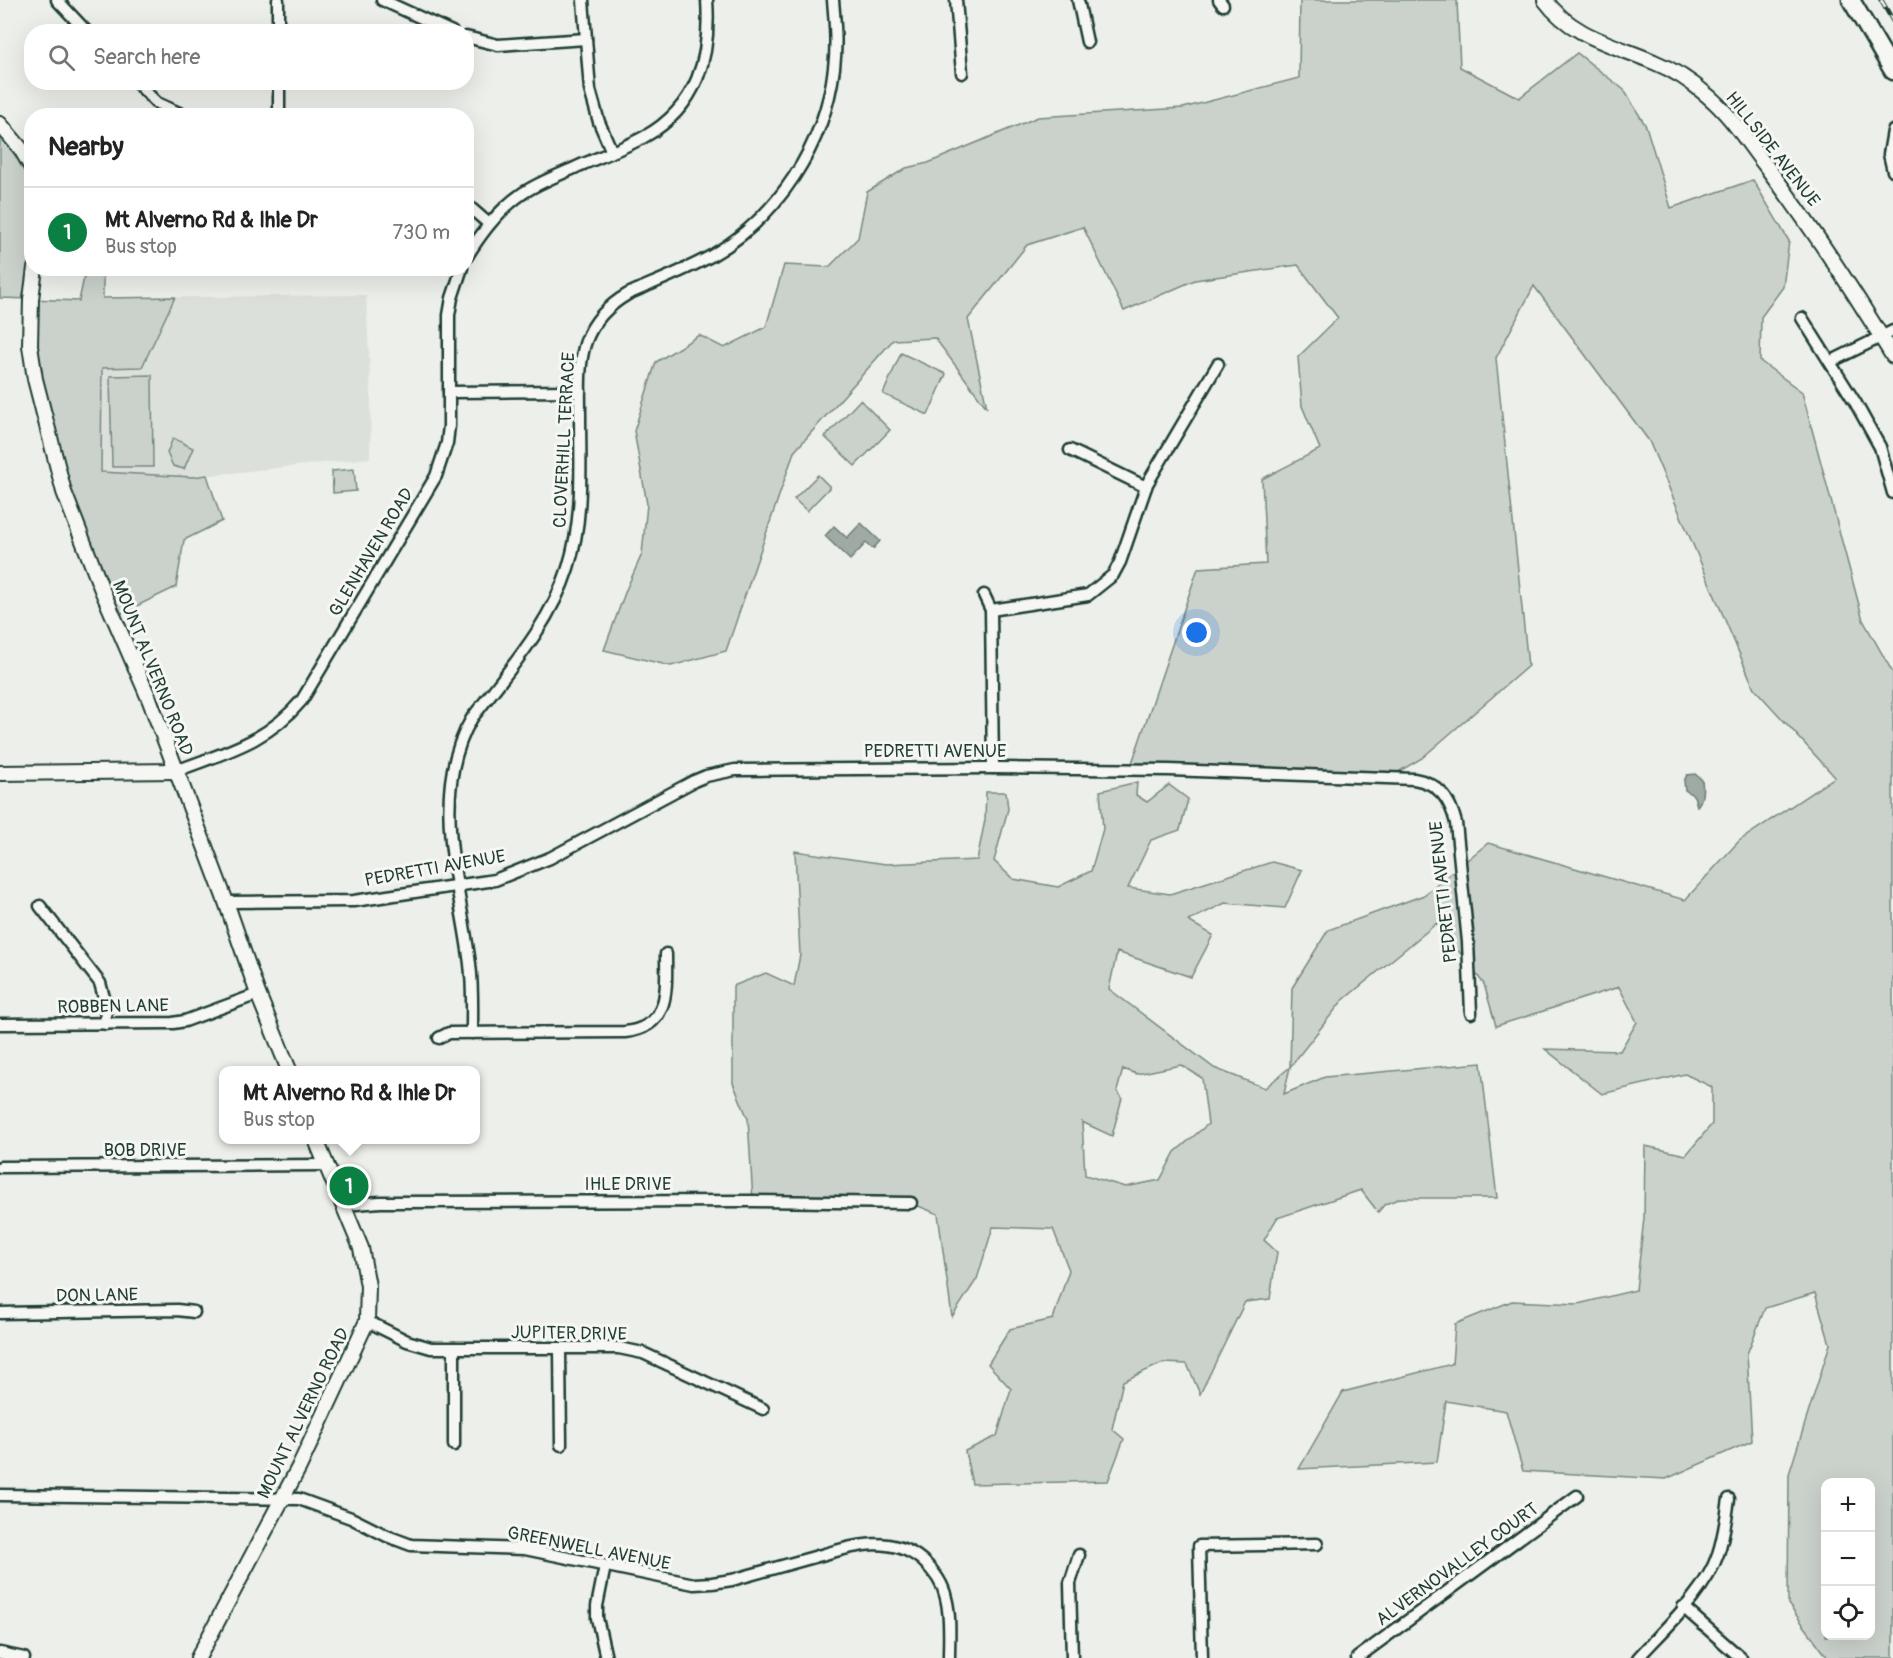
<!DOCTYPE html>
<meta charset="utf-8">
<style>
body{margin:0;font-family:Pangolin,sans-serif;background:#f2f2f2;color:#222}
.controls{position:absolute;right:18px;bottom:18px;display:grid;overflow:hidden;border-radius:12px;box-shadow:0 6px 24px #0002}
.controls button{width:54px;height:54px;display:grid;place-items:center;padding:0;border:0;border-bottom:2px solid #e0e0e0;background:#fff;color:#222;font:30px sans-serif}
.you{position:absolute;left:1197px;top:633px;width:21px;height:21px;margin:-15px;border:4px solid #fff;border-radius:50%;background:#1a73e8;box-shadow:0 0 0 9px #1a73e833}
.badge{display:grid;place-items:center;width:39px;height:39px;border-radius:50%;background:#0b8043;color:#fff;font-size:20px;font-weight:700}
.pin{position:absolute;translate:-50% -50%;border:3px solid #fff;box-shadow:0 2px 6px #0006}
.popup{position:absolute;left:219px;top:1066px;width:261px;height:78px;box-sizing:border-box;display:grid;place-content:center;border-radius:12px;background:#fff;filter:drop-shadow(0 2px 4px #0005);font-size:20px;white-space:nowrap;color:#767676}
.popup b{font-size:22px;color:#222}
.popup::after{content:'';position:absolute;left:50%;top:100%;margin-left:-12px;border:12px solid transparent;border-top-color:#fff}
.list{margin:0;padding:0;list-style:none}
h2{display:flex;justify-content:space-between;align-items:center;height:78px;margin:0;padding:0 24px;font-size:26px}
h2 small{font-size:20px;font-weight:400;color:#767676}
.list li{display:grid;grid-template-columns:39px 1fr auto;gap:18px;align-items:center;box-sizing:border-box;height:90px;padding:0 24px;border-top:2px solid #e0e0e0}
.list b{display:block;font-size:22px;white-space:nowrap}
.list p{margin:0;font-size:20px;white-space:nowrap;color:#767676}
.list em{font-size:20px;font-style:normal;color:#767676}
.icon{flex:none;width:33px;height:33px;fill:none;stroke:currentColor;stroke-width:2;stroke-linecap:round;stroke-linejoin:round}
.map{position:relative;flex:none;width:1893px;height:1658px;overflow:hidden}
.search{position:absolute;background:#fff;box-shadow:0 6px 24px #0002;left:24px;top:24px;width:450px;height:66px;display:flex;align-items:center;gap:15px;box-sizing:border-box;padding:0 21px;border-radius:24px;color:#767676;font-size:22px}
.panel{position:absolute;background:#fff;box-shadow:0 6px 24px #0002;left:24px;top:108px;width:450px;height:168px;border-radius:24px}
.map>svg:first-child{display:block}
</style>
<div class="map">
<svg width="1893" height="1658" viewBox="0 0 1893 1658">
<rect width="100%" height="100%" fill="#edefea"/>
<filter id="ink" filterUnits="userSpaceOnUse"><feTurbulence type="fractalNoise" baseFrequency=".0167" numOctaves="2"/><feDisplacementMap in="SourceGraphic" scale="12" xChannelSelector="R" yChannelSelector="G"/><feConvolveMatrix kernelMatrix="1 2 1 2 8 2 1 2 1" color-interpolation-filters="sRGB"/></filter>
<g filter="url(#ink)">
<path fill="#dce0db" d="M366,295L371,394L370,458L193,477L101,472L103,298Z"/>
<g fill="#cbd2cc" stroke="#758880" stroke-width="1.5" fill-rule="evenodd">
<path d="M1300,0H1457L1460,67L1519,98L1577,53L1624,90L1646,126L1671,208L1753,180L1789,241L1783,287L1761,317L1760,361L1802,392L1863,620L1893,673V1658H1828L1788,1604L1789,1474L1830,1344L1815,1293L1765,1308L1747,1354L1752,1441L1666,1479L1523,1471L1506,1411L1446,1401L1437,1462L1299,1469L1343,1392L1452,1364L1455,1324L1512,1301L1578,1304L1636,1290L1644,1218L1645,1146L1686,1155L1712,1124V1087L1685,1074L1602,1094L1545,1049L1620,1051L1637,1022L1619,987L1496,1026L1484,984L1437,923L1342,1001L1290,1067L1284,1094L1325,1077L1481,1063L1497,1198H1401L1385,1204L1378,1212L1361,1190L1277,1218L1264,1240L1277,1252L1270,1299L1245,1302L1200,1394L1187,1364L1163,1363L1123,1381L1112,1429L1124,1439L1108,1481L972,1484L965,1451L997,1436L1011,1389L988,1364L1010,1329L1053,1319L1069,1270L1053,1229L993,1227L977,1279L952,1317L938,1214L911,1203L753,1201L748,1119L733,1083V986L766,973L794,986L800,955L795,851L886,864L977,860L985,820L986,792H1006L1008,809L994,861L1013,879L1058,887L1091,871L1103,829L1100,791L1137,782L1136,795L1147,802L1169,785L1188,799L1180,830L1151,840L1128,888L1170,894L1272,862L1302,870L1285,908L1225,903L1188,921L1213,935L1191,977L1117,952L1109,989L1214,1068L1265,1088L1290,1067L1292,988L1328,930L1424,895L1488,843L1685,900L1739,841L1835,777L1754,688L1649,441L1534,286L1496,358L1528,666L1422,758L1388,778L1130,769L1198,568L1266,564L1262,479L1320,449L1302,406L1298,357L1338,318L1298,265L1195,280L1124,311L1083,227L1027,245L968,319L987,408L935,338L893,340L794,452L726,651L671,666L604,650L626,590L642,554L647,504L634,431L656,362L699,335L724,348L766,327L784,265L829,267L858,238L867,192L906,168L928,163L1038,117L1183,108L1299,78ZM1181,1065L1202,1078L1208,1124L1175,1152L1160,1180L1125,1187L1085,1175L1082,1122L1112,1136L1122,1098L1117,1091L1123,1069L1137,1074ZM1826,1482H1870V1636H1826Z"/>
<path d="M0,124L31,168V299L79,301L86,268L103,269V298L175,297L142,367L102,368L101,472L193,477L207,475L222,521L184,540L176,587L114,617L102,590L35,379L31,299L0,298Z"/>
<path d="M901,353L946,374L928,415L883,394Z"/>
<path d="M152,375L153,467H112L110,376Z"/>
<path d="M860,400L890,430L855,466L825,437Z"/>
<path d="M173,438L193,448L184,469L173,466L167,453Z"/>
<path d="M354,469L356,491L333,493L332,471Z"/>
<path d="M818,475L830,487L807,511L794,499Z"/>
</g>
<g fill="#9faaa4" stroke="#6c7e77" stroke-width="1.5">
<path d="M861,523L880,541L873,549L866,543L850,560L825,536L834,526L847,538Z"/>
<path d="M1695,774L1702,780C1703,788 1703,800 1697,806L1694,796L1685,790L1684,781L1687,775Z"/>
</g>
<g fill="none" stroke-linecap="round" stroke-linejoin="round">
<g stroke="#1f3d34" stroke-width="15">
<g id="minor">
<path d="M57,0L87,32"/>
<path d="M278,0V32"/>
<path d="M382,0L452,32"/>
<path d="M583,0L590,90L599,122L612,152"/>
<path d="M956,0L962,73"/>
<path d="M1078,0L1087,42"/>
<path d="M1219,0L1223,5"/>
<path d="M466,37L498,45L586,39"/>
<path d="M136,82L157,103L186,116"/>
<path d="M279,82V116"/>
<path d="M1893,131L1889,154L1893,171"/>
<path d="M466,204L489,224"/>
<path d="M466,258C481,233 498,210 523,193C541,181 562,174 581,165C602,156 624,148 644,137C698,107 711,57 707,0"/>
<path d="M1802,318L1855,402L1880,447L1893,493"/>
<path d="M1830,362L1893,331"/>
<path d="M449,392L580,391"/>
<path d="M1070,450L1146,487"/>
<path d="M984,595L991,610L993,768"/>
<path d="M991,610L1088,595L1113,575L1120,562L1147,484L1218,364"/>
<path d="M176,771C225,752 266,743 302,700L436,476L447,443L449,426V315L452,298L462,268"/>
<path d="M226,902L354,901L495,880L550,858L694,781L706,776L735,770L993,768L1169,770L1414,779C1439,783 1450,799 1456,823L1468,942L1471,1013"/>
<path d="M40,906L100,983L105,1001L106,1024"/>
<path d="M0,1024L173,1023L185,1021L258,994"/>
<path d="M472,1033C472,1010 473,987 470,964C460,884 428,792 472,718C508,671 550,625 568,568C584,518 580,466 580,414C580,390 578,364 586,341C594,320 609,305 628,294C655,282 684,271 711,256C778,217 825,145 834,68C837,45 835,23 833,0"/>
<path d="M439,1038L449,1033L625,1032C671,1027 666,989 666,954"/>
<path d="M0,1167L327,1165"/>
<path d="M344,1205L380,1202L753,1201L911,1203"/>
<path d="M0,1313L177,1310L194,1312"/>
<path d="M367,1321L407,1341L431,1348H619L643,1353L763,1409"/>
<path d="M454,1348V1445"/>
<path d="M560,1348L561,1445"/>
<path d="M0,1495L299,1499L351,1518L387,1536L411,1545L525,1549L694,1584L712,1583L732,1580C757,1573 782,1566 807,1559C845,1549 887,1531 922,1560C933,1570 943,1583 946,1598C951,1617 949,1639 949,1658"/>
<path d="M605,1566L597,1606V1618L606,1658"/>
<path d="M1683,1607L1741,1658"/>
<path d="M0,1653L24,1658"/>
<path d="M1072,1658L1070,1583L1079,1555"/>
<path d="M1202,1658L1199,1546L1317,1544"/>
<path d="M1357,1658L1577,1496"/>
<path d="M1638,1658C1665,1628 1705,1593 1718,1554C1724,1537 1726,1518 1729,1499"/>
</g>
</g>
<g stroke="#1f3d34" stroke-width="18">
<g id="tertiary">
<path d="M1545,0C1572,37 1615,45 1654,62C1674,70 1692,82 1708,96C1732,116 1747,142 1766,166C1812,227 1853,290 1893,356"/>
<path d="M0,124L21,149L32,168"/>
<path d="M35,268L31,299L30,346L35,379L64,492L102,590L150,701L226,902L258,994L289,1070"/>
<path d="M0,773L176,771"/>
<path d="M198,1658L299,1467L367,1321L368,1286L361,1248L316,1140"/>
</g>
</g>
<g stroke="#1f3d34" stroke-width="21">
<path id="primary" d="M1851,0L1893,71"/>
</g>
<use href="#minor" stroke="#f6f6f2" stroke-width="10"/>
<use href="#tertiary" stroke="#f6f6f2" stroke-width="14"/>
<use href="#primary" stroke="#f6f6f2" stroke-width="16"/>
<g stroke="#1f3d34" stroke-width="5">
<path id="rail" d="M1881,0L1893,21"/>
</g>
<use href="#rail" stroke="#f6f6f2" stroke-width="3" stroke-dasharray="9" stroke-linecap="butt"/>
</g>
</g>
<g text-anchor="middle" stroke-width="6" stroke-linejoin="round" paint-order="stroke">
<g font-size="18" fill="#1f3d34" stroke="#f6f6f2">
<text transform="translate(1773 149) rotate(52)" y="6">HILLSIDE AVENUE</text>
<text transform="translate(564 440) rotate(-87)" y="6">CLOVERHILL TERRACE</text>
<text transform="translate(371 552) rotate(-59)" y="6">GLENHAVEN ROAD</text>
<text transform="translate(153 668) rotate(68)" y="6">MOUNT ALVERNO ROAD</text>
<text x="935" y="757">PEDRETTI AVENUE</text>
<text transform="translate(435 868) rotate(-10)" y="6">PEDRETTI AVENUE</text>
<text transform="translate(1443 892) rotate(-96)" y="6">PEDRETTI AVENUE</text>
<text transform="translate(113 1006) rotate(-1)" y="6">ROBBEN LANE</text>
<text x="145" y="1156">BOB DRIVE</text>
<text x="628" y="1190">IHLE DRIVE</text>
<text transform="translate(97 1295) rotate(-1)" y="6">DON LANE</text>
<text transform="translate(569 1333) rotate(1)" y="6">JUPITER DRIVE</text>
<text transform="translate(303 1413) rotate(-64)" y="6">MOUNT ALVERNO ROAD</text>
<text transform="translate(589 1548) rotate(11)" y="6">GREENWELL AVENUE</text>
<text transform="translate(1457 1564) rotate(-36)" y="6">ALVERNOVALLEY COURT</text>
</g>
</g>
</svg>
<div class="controls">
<button>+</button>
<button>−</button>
<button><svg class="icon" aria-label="locate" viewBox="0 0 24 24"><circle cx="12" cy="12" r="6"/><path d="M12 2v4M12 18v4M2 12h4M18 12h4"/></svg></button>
</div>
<div class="you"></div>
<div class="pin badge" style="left:349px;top:1186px">1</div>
<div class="popup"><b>Mt Alverno Rd &amp; Ihle Dr</b>Bus stop</div>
<div class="search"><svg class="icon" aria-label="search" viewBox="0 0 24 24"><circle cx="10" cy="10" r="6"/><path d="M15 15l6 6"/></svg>Search here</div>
<section class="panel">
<h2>Nearby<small></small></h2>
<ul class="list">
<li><span class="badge">1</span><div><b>Mt Alverno Rd &amp; Ihle Dr</b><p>Bus stop</p></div><em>730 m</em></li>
</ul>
</section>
</div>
